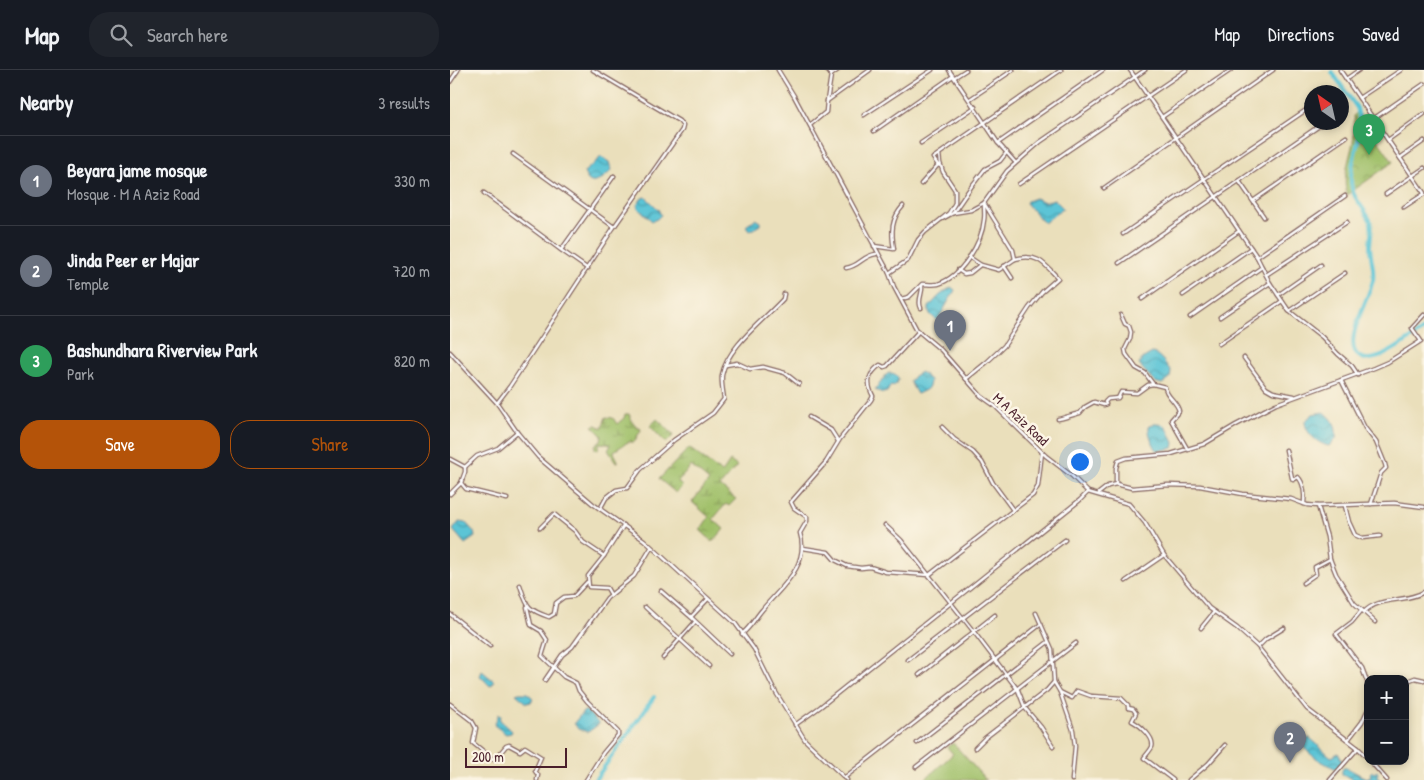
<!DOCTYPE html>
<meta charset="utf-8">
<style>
body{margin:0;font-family:"Patrick Hand",sans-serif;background:#20242c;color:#f1f3f6}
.controls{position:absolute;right:15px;bottom:15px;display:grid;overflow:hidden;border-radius:10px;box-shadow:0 2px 8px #0003}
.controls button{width:45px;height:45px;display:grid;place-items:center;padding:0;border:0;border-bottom:1px solid #363941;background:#171b24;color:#f1f3f6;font:25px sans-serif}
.compass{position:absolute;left:854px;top:15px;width:45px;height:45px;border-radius:50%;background:#171b24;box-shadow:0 2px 8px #0003;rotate:326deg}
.scale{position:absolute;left:15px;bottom:12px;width:102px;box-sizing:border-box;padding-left:5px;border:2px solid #4a1f2b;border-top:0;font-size:14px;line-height:18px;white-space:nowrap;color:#4a1f2b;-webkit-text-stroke:4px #fcf5e5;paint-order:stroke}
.you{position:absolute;left:629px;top:391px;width:18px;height:18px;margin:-12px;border:4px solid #fff;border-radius:50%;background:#1a73e8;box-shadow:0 0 0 8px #1a73e833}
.badge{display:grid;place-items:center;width:32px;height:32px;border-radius:50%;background:#b45309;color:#fff;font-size:16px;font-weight:700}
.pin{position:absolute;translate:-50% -41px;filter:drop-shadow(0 1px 2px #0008)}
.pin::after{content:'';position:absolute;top:26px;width:18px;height:15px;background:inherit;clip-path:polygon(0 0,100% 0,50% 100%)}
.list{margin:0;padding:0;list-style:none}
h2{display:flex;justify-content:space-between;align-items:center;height:65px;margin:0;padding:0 20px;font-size:21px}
h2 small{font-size:16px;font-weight:400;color:#9ea1a6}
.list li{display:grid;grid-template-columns:32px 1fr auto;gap:15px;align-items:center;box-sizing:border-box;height:90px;padding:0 20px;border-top:1px solid #363941}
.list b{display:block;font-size:19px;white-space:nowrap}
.list p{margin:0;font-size:16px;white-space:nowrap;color:#9ea1a6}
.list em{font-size:16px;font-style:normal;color:#9ea1a6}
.actions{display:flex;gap:10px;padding:15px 20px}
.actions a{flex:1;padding:11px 0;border:1px solid #b45309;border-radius:20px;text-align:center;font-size:18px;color:#b45309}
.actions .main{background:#b45309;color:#fff}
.icon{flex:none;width:28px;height:28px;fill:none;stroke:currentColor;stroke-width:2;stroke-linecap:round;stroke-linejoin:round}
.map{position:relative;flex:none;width:974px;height:710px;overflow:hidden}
header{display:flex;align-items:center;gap:30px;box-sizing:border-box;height:70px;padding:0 25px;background:#171b24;border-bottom:1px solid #363941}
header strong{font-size:24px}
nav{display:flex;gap:28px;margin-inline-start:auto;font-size:18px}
.search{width:350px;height:45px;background:#20242c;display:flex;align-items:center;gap:12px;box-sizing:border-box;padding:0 18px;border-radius:20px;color:#9ea1a6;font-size:19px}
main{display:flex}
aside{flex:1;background:#171b24}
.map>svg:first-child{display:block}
</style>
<header>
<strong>Map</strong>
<div class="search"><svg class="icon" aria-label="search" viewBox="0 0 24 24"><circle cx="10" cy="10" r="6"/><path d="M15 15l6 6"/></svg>Search here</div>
<nav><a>Map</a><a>Directions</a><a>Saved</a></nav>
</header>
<main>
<aside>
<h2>Nearby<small>3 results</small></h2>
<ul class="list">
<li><span class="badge" style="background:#6b7280">1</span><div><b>Beyara jame mosque</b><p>Mosque · M A Aziz Road</p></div><em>330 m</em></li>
<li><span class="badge" style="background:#6b7280">2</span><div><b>Jinda Peer er Majar</b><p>Temple</p></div><em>720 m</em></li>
<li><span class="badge" style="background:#2e9e5b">3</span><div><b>Bashundhara Riverview Park</b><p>Park</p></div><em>820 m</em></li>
</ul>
<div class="actions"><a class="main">Save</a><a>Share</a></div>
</aside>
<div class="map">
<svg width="974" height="710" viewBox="0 0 974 710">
<defs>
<pattern id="wetland-marsh" width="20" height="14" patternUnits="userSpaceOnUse" patternTransform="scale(1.25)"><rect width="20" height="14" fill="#9fbf67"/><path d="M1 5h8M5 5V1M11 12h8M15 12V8" fill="none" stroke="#849b55"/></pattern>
<pattern id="park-crowns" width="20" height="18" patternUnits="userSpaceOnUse" patternTransform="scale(1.25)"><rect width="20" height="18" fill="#9fbf67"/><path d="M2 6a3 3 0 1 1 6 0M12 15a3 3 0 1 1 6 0" fill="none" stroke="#849b55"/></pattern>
<pattern id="water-waves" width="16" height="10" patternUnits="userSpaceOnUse" patternTransform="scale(1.25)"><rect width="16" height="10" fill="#5bc4d6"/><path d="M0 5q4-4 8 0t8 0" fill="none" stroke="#4d9fae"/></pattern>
</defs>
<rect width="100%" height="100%" fill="#fcf5e5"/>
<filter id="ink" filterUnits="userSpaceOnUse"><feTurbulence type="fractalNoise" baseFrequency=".02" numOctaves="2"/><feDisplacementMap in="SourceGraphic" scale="10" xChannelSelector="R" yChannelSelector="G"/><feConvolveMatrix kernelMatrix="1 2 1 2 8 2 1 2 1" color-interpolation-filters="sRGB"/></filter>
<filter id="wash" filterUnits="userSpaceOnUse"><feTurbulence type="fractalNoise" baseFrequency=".0096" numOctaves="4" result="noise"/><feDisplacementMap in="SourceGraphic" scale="20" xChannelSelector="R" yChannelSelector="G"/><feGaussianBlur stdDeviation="1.12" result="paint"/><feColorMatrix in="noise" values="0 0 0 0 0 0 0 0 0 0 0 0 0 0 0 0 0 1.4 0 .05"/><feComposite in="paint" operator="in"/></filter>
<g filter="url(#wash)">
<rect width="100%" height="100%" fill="#eadfbb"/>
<g fill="url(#wetland-marsh)" stroke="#746f49">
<path d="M175,344H179L184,355H186L187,358H190L191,360L184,372H178L164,381C164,385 168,388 168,392H166L158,380L161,375L152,373L149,374L148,380L145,379V375L151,370L152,366L143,356L147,355L152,358L156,347L163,348L167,354L174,348Z"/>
<path d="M207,349L224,365L216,373L200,356Z"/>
<path d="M239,378L272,403L280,391L287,396L270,416L286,429L279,436L276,434L263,449L274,459L263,472L250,460L259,447L242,432L259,411L241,396L228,412L232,416L226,423L209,409Z"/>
</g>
<path fill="url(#park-crowns)" stroke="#746f49" d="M908,42L943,92L897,125C891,105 902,85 904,65C905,59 904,52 904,45Z"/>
<path fill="#9fbf67" stroke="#746f49" d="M503,673L536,710H474L503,684L497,677Z"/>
<g fill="url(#water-waves)" stroke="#527280">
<path d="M151,87L159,92L162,100C153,108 140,122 134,102Z"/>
<path d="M196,127L208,139L211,145L207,149L202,151L188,138L187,135L192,128Z"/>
<path d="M585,128L595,132L604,129L613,138L594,153L576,133L577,131Z"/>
<path d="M305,149L310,152V155L300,161L296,156Z"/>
<path d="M501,217L505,220L487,251L479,243V237L489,226Z"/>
<path d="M702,283C710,284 716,295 721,301L720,308L712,314L705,312L689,295L692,289Z"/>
<path d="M471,302L480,310C480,319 476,320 467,324L460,312L464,306Z"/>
<path d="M439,303L445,304C450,309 448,311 444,316L441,315L437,322L433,323L425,320L436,305Z"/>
<path d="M873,342C884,348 887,357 886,369L879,376C868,374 855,363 855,351L863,344Z"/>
<path d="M705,353C717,352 720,364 724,373L723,378L707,381C703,373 698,365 699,356Z"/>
<path d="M9,452L16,453L24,462L25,467L15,474L3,460Z"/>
<path d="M32,601L44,611L42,615L40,616L30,606Z"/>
<path d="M69,623H77L83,628L81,632L77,633L66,624Z"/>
<path d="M134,641H137L149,654L138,662L128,659L124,653Z"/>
<path d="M49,644L51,646L50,650L62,661L61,663L56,664L44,655Z"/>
<path d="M860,668L880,686L882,687L888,683L893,692L887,699C877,695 854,683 852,673L854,669Z"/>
<path d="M895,697L916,708L921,706L920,703L922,701L924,703L927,701L928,703L927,706L930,710H904L892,704V699Z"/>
</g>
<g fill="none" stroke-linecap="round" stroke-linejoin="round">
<g stroke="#5bc4d6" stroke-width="4">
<path d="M882,2L907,38C916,70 899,86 901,113C902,128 914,137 920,150C924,157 920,167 920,176C920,187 925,198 923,210C920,227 890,275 910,287C926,297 959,268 974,260"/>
<path d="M145,710L204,627"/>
</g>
</g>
</g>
<g filter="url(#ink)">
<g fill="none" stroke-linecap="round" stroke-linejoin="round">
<g stroke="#82625d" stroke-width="5">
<g id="street">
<path d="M328,0L344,26L439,203L444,217L467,260L491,280L531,326L545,336L596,386L622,406L638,422L679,434L695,453L714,485L759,538L787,558L808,577L857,639L908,678L918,688"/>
<path d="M377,0L381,5"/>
<path d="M499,0L548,73L565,92"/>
<path d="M680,0L807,187L820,213L839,241L872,267L888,284L902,296L908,305"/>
<path d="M890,0L974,123"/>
<path d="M505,7L516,0"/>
<path d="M896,9L909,0"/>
<path d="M0,12L8,0"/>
<path d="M909,28L951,0"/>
<path d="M520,29L563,0"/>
<path d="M377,31L381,5L388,0"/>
<path d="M892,42V41"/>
<path d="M414,45L482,0"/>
<path d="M712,47L781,0"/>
<path d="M923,49L974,14"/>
<path d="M360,55L376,42L377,31L420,0"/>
<path d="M424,61L503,6"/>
<path d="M938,70L974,44"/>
<path d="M471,73L525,37"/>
<path d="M548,73L653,0"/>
<path d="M63,84L164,157"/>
<path d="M950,88L974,71"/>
<path d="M491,96L488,95L483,88L611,0"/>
<path d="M789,111L814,147"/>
<path d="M471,114L488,95"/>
<path d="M569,114L736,0"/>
<path d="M654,118L823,0"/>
<path d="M34,123L111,180L164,106"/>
<path d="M936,124L974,98"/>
<path d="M803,131L896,67"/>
<path d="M954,137L974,124"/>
<path d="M503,143L521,117L535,99L550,91L557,82"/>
<path d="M492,149L503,143L521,140L534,133L557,101L590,72L695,0"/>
<path d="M673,164L862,36"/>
<path d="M424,176L444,179C441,162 441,149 453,136"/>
<path d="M111,180L138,199"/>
<path d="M519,187L531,195L549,200L565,189"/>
<path d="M807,187L895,126"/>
<path d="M669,193L875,52"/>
<path d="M554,196L562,208"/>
<path d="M396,198C410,196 412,186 426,184"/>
<path d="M508,200L514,204L520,203L530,195"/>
<path d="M439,203L458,190L468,170L475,162L499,143L505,133V120L493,102L490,93L489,84"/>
<path d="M816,205L897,152"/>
<path d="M733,225L801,178"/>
<path d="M828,225L871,195"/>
<path d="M451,229L459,227L472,214C477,214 483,215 488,214C511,207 532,173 534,150C535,145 534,139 534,134"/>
<path d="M692,229L789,161"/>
<path d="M471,238C467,230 473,224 472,216"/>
<path d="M839,241L895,203"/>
<path d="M671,245L675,254L679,256L681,262L680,269L675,279L676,284L686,298L695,303L703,314L715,317C716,327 727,331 729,341L721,350L738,380"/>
<path d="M740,247L812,197"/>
<path d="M770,247L820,213"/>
<path d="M769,274L832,231"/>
<path d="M0,282L47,333L67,362L88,387L143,434L194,470L285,553L304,579L325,621L355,670L397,710"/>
<path d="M794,288L816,318L823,322L844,326"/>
<path d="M276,295L287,293L300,299L313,297L335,303L349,314"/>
<path d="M516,309L537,292L554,276L579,238L592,222L608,208C594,193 587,183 565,189L563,180L534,133"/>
<path d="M891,310L915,358L926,372L935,394L936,398L931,403L921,434"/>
<path d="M47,333L60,316L164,157L232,60L233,56L229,51L143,0"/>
<path d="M359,347L381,360L388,371"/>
<path d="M608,349C611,349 625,344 630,343L635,337L644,332L654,335L656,334L655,332L658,329L668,328L671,322L687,323L698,315L703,314"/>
<path d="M492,357L504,369L523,382L532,392L543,413L563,440"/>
<path d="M836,380L842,408L843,410L848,407C854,413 855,425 854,434"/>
<path d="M0,389L15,397L27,386L48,378L67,362"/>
<path d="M15,397V402L11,413L16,419L57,429"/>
<path d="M666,414V398L668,391L676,388L721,384L754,374L786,355L826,334L924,298L938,292L971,271L962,258L974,245"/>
<path d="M649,423L658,416L666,414L682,418L718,415L750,416L793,424L841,429L857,435L868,436L944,433L974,437"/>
<path d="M0,424L11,413"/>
<path d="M868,436L877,467L880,489L886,504L904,533L914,542C930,526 955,533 974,522"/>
<path d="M895,436L899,452L905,465L912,468L930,466"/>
<path d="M150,439L156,428L166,420L177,418L190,400L224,370L263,343L274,329C273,321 271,312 272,305C277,277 314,250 333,229L334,224"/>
<path d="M435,455L451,470L524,562L568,620L575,638L591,657L603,676"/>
<path d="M90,458L104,444L125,461L133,472L154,486"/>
<path d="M353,478L378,482L385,490L397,496L411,498L420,497L436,502L479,505L583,425L588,416L592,382"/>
<path d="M676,511L714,485"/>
<path d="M853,513L866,504L865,497L880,489"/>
<path d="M70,515C77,536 76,539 99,547L104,544L106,533L114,527L124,526L137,512"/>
<path d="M211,521L241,547"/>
<path d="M161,525L157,518L139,517L138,506L154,486L174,455"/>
<path d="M258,529L241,547L280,584"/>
<path d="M77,537L81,555L91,561L97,570L92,586L114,607L126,613L129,621L137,631L168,662V665L153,683L136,710"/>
<path d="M195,537L259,596"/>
<path d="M912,540L902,552L886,564L912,598L918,614"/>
<path d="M914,542L925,552"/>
<path d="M586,543L602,579L604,612L610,622L623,660L625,676L622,710"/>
<path d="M0,544L40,576"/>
<path d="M751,558L764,542"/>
<path d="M292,564C301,557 305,548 312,540C331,517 360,496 350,463L357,451V447L344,438L341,432L376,392L390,369L421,330L423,326C416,313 418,304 430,295L434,297L437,296L469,261"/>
<path d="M808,577L816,569L834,558"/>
<path d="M213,588L245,552"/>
<path d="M458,590L615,470"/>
<path d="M469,605L545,545"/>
<path d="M95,610L112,585L122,577L157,528L184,506L201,478"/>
<path d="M955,612L965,608L974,610"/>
<path d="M610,622L622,628L627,621L641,626L671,628L678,635V638L683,639L686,643L682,651C690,655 705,668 702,677C700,681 696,685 694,688L723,710"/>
<path d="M0,634L22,651L26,658L23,673L43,689L46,688L56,676L59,675L70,681L75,677L91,687L85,701L88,705L87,710"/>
<path d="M345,655L370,637L630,430L638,422"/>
<path d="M898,670L912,652L918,639"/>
<path d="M467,673L598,572"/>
<path d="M525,678L535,668L597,620L604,612"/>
<path d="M920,691L937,710"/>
<path d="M466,697L626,573"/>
<path d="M394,708L591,554"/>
<path d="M739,710L758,694L775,675"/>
<path d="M880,710L908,678"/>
</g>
</g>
<use href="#street" stroke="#fff" stroke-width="2.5"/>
</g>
</g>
<g text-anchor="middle" stroke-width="5" stroke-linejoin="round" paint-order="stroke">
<g font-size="14" fill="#4a1f2b" stroke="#fcf5e5">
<text transform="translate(571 349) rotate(43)" y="5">M A Aziz Road</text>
</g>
</g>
</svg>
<div class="controls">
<button>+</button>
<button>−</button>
</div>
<svg class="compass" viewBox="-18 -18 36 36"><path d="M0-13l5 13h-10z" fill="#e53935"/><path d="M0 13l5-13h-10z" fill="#9ea1a6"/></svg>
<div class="scale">200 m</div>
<div class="you"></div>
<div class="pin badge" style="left:500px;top:281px;background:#6b7280">1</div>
<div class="pin badge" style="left:840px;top:693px;background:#6b7280">2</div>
<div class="pin badge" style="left:919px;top:85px;background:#2e9e5b">3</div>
</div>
</main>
